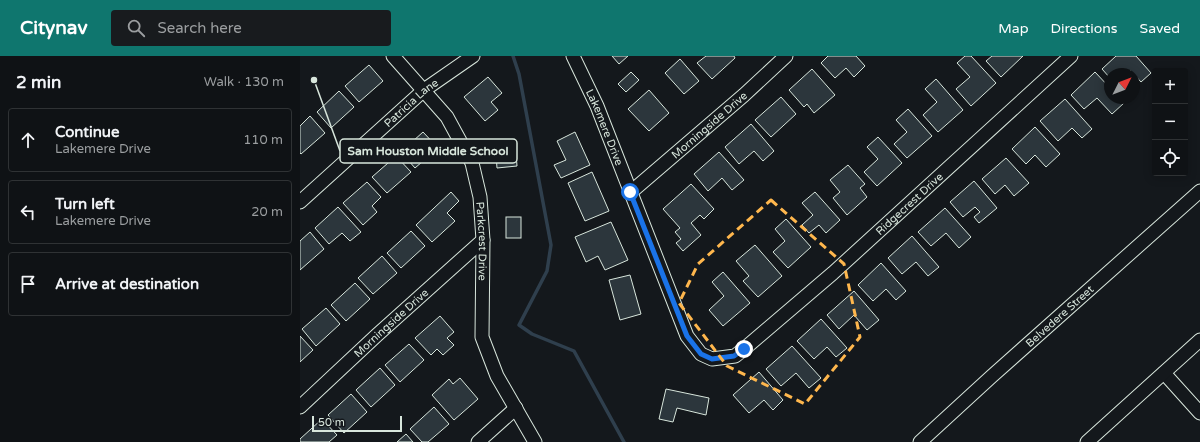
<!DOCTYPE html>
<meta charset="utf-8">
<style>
body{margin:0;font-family:"Varela Round",sans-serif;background:#181b1e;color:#f1f3f6}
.controls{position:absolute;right:12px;top:12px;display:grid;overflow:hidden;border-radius:4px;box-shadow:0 2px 10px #0003}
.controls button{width:36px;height:36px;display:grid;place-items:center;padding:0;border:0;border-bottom:1px solid #2f3234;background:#0f1215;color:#f1f3f6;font:20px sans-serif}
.compass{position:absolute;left:804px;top:12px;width:36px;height:36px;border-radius:50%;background:#0f1215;box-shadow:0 2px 10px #0003;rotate:48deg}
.scale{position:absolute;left:12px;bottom:10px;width:90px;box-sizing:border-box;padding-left:4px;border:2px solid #d8e6dc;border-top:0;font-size:11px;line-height:14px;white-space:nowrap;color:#d8e6dc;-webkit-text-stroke:3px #14181c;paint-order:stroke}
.stop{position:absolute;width:12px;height:12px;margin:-9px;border:3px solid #1a73e8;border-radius:50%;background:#fff}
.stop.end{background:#1a73e8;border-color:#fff;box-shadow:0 1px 4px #0008}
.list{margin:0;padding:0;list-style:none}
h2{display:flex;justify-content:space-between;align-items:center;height:52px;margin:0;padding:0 16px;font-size:17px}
h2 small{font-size:13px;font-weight:400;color:#9b9ea0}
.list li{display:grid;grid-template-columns:26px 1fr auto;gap:12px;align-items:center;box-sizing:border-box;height:64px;margin:0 8px 8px;padding:0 8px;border:1px solid #2f3234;border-radius:4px}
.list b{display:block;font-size:15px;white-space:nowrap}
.list p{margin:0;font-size:13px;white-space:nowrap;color:#9b9ea0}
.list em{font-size:13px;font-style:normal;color:#9b9ea0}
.icon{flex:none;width:22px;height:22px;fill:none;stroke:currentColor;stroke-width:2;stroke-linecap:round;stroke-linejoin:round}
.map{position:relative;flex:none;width:900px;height:386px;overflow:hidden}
header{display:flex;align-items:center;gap:24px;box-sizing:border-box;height:56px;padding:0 20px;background:#0f766e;color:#fff}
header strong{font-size:19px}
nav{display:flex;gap:22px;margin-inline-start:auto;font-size:14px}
.search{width:280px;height:36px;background:#181b1e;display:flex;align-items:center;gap:10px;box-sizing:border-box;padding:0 14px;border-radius:4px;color:#9b9ea0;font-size:15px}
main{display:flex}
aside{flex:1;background:#0f1215}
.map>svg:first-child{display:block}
</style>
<header>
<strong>Citynav</strong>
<div class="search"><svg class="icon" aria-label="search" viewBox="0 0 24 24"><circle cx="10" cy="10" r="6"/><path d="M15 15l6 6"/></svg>Search here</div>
<nav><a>Map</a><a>Directions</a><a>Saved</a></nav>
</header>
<main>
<aside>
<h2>2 min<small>Walk · 130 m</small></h2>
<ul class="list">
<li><svg class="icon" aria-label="ahead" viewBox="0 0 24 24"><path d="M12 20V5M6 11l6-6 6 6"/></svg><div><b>Continue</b><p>Lakemere Drive</p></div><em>110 m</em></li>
<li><svg class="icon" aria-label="left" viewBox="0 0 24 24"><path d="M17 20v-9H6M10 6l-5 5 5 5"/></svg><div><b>Turn left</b><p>Lakemere Drive</p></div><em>20 m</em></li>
<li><svg class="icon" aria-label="arrive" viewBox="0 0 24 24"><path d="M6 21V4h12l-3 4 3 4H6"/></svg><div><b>Arrive at destination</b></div></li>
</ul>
</aside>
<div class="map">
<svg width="900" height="386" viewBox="0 0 900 386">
<rect width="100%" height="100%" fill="#14181c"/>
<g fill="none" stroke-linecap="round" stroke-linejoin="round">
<path stroke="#2f3f4d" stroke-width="3.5" d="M213,0L219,18L251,189L247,215L219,269L232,278L274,295L324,386"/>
</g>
<g fill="#2c363c" stroke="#d8e6dc">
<path d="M312,0H328L319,8Z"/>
<path d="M406,0H434L435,2L412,23L397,7Z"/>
<path d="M528,0H556L565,10L554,21L546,12L535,22L521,7Z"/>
<path d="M665,0H671L696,27L671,50L656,33L670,21L657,7Z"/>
<path d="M692,0H723L701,21L686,5Z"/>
<path d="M816,0H836L851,17L841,26L830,14L826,18H810V22L802,13Z"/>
<path d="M380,3L399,25L384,38L365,17Z"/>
<path d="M69,9L83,25L59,46L45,30Z"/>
<path d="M512,13L535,39L514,57L507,48L504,51L489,34Z"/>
<path d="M331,16L339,24L326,36L318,28Z"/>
<path d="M795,16L810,32V42H819L824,47L812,58L797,42L784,53L771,39Z"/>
<path d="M188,21L202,37L191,46L198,54L185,65L164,41Z"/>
<path d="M636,23L663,54L638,76L623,59L637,46L625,33Z"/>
<path d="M349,34L369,57L349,75L328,53Z"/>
<path d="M39,35L54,51L31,72L17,56Z"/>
<path d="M481,41L496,58L471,81L455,64Z"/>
<path d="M765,43L792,73L782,82L772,72L758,85L740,65Z"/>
<path d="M608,53L632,80L607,102L594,88L607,76L596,64Z"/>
<path d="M10,60L25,77L1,98L0,97V70Z"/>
<path d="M451,68L474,95L463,105L454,95L439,108L425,91Z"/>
<path d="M735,71L760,98L746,111L735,99L726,108L712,93Z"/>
<path d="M123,76L138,92L115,112L101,96Z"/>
<path d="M275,76L290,109L261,122L254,109L266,104L257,85Z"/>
<path d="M578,81L602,107L577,130L564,116L578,103L567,91Z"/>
<path d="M419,96L444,124L432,134L422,122L408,135L394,118Z"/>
<path d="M216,97L217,110L197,112L196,99Z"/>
<path d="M96,100L111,116L87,137L72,121Z"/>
<path d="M706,102L729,127L714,140L705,129L695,138L682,123Z"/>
<path d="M548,109L565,128L560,132L567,141L547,159L533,142L540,136L530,124Z"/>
<path d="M292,116L309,155L285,165L268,127Z"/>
<path d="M674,125L697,152L679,167L674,161L680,156L675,151L663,161L650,146Z"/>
<path d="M67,126L81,141L72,150L77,156L63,169L43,147Z"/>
<path d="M391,128L414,153L404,163L400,159L391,167L401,179L383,195L376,187L381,183L375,176L380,172L363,153Z"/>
<path d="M151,136L159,145L147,157L155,165L132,186L116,169Z"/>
<path d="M515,136L540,164L526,177L519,169L509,177L502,169L513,159L502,147Z"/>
<path d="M38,151L61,176L50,185L42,177L29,188L15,172Z"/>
<path d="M645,152L671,181L659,192L646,177L631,190L618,176Z"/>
<rect x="206" y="161" width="15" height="21"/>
<path d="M486,163L511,191L488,212L473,196L485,185L475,173Z"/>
<path d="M311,166L328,204L305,214L298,200L286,206L275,181Z"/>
<path d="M111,175L125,190L101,212L87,197Z"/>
<path d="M10,176L24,193L0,214V185Z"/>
<path d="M612,180L639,211L628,220L616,206L602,218L588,202Z"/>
<path d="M455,189L482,220L458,241L443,225L449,220L436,205Z"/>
<path d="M82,200L97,217L73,238L58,222Z"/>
<path d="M581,207L606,235L596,244L586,233L573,245L558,229Z"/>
<path d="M423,216L450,247L423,270L409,254L424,240L412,226Z"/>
<path d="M330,219L341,258L320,264L309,224Z"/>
<path d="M55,227L70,243L46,265L31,249Z"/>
<path d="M554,235L579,264L567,274L554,259L539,273L527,259Z"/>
<path d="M26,252L40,268L16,290L2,273Z"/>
<path d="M140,260L154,276L147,282L154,289L143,299L137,293L131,299L115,282Z"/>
<path d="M521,263L547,292L536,301L527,291L514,303L497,285Z"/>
<path d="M0,280L13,294L0,306Z"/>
<path d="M109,288L124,304L100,326L85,309Z"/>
<path d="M492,290L521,322L509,332L496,317L481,330L466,313Z"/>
<path d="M80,312L95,329L71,351L56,334Z"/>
<path d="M459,316L483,344L473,354L464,344L449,357L433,339Z"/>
<path d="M160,322L178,343L154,364L132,339L149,323L153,328Z"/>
<path d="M366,333L409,342L406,359L377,352L373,366L359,363Z"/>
<path d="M51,338L67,356L44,377L28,359Z"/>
<path d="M134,351L149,368L128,386H122L110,373Z"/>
<path d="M22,363L37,379L29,386H0V383Z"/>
<path d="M106,378L113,386H97Z"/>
</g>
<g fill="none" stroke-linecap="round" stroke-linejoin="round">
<g stroke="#d8e6dc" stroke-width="15">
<g id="minor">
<path id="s1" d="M93,0L147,61L172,107L180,141L183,184L182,281L197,320L235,386"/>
<path id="s2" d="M273,0L297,50L387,280L401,298L412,303L435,300L444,293L533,217L771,0"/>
<path id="s3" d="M331,136L444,39L486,0"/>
<path id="s4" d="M0,146L124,34L173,0"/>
<path d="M864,317L900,357"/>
<path id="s5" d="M0,351L77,279L183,184"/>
<path d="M178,386L216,352"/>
<path id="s6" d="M620,386L692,320L900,135"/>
<path d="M787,386L900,284"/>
</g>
</g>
<use href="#minor" stroke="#14181c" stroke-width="13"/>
</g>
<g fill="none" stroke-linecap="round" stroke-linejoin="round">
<path stroke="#1a73e8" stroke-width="5" d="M330,136L387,280L401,298L412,303L434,300L444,293"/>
</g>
<path fill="none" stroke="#ffb74d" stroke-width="3" stroke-dasharray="8 5" stroke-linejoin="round" d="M471,144L544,208L560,281L505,348L427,310L379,247L398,208Z"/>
<g text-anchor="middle" stroke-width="3" stroke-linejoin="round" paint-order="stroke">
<g font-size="11" fill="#d8e6dc" stroke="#14181c">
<text dy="4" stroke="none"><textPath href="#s4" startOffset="149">Patricia Lane</textPath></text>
<text dy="4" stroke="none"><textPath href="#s3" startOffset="103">Morningside Drive</textPath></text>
<text dy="4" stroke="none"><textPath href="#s2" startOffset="78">Lakemere Drive</textPath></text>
<text dy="4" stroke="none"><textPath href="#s2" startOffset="592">Ridgecrest Drive</textPath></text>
<text dy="4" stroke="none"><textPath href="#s1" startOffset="213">Parkcrest Drive</textPath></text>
<text dy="4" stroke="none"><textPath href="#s6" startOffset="188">Belvedere Street</textPath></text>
<text dy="4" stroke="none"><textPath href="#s5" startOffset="124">Morningside Drive</textPath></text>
</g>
</g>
<path fill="none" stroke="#d8e6dc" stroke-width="1.5" d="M14 24L40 95"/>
<circle fill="#d8e6dc" stroke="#14181c" stroke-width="1.5" cx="14" cy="24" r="4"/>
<rect fill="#14181c" stroke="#d8e6dc" stroke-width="1.5" x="40" y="83" width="177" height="24" rx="4"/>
<g font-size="12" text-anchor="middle" font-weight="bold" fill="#d8e6dc">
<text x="128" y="99">Sam Houston Middle School</text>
</g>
</svg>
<div class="controls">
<button>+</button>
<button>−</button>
<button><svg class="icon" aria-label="locate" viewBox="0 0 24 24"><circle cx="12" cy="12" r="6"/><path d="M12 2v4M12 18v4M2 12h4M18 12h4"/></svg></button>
</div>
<svg class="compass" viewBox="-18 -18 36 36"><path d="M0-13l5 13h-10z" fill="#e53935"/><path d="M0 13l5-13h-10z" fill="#9b9ea0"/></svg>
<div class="scale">50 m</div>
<div class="stop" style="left:330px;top:136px"></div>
<div class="stop end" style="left:444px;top:293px"></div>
</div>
</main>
